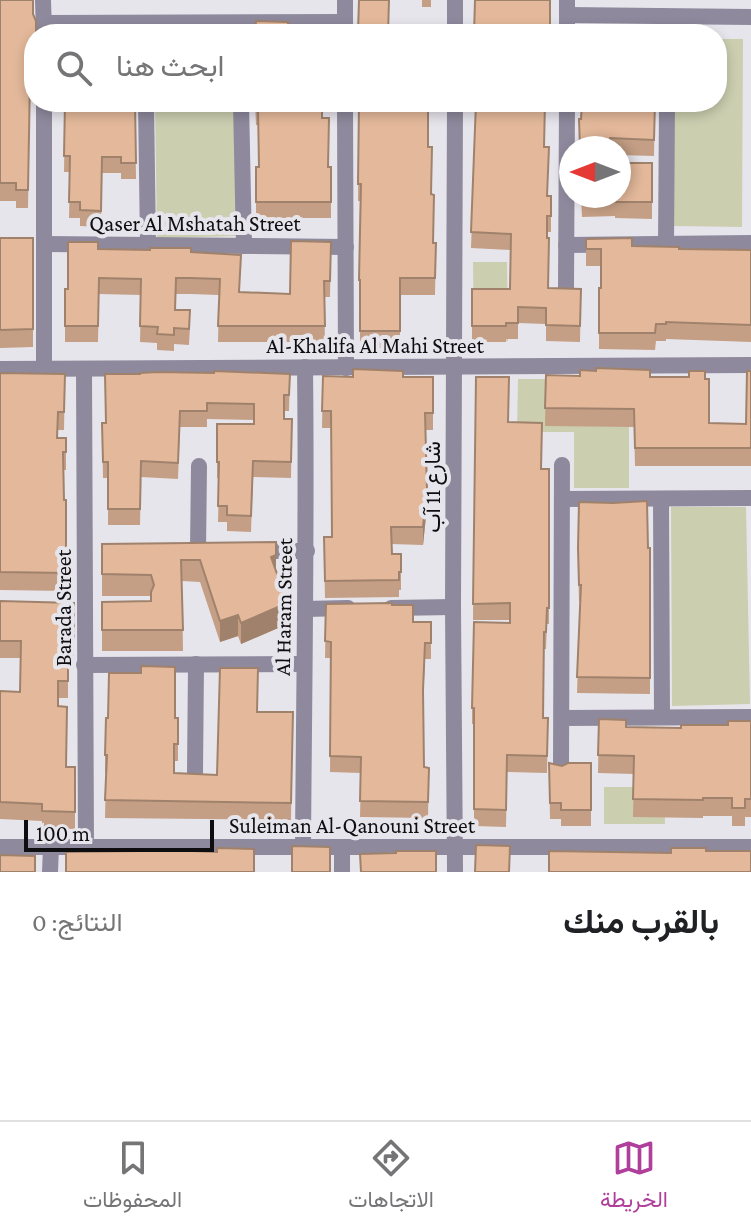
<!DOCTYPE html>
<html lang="ar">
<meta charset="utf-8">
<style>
body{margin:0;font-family:"Crimson Pro",Vazirmatn,serif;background:#f6f6f6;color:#202124;direction:rtl}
.compass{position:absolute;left:559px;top:136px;width:72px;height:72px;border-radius:50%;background:#fff;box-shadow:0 4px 12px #0003;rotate:270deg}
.scale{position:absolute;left:24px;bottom:20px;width:190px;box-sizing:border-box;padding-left:8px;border:4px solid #0e0d0f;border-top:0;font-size:22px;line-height:28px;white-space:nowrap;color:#0e0d0f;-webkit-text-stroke:6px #e7e5ec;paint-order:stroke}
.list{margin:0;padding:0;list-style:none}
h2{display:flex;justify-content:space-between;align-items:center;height:104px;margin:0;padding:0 32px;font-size:34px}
h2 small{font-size:26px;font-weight:400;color:#757577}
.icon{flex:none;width:44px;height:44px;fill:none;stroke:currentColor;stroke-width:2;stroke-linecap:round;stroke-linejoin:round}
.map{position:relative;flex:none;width:751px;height:872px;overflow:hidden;direction:ltr}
.search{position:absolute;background:#fff;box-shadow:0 4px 12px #0003;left:24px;right:24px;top:24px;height:88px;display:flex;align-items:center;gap:20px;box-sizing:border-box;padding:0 28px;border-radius:32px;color:#757577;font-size:30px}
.sheet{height:248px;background:#fff}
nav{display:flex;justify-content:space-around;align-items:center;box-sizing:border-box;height:112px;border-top:2px solid #e0e0e0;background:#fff;font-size:22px;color:#757577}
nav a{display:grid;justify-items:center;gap:4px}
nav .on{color:#af3f9b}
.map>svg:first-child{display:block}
</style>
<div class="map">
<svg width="751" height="872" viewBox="0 0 751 872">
<rect width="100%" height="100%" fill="#e7e5ec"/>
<g fill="#ccceb0">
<path d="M717,39H743L742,227L674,226V102H717Z"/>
<path d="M155,102H237L239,236L157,238Z"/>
<path d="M473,262H507L508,341L474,342Z"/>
<path d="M518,379H629V488H574V432H517Z"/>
<path d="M671,507H746L750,704L672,706Z"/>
<path d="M604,787H664L665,824H604Z"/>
</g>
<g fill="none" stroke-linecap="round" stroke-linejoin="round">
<g stroke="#8e899c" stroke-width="16">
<path d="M43,0L44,32"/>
<path d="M345,0V34"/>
<path d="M455,0V34"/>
<path d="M567,15L751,17"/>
<path d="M44,23L345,22"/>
<path d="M567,34V0"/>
<path d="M44,102V369"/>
<path d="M146,102L148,245"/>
<path d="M241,102L244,246"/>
<path d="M345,102L346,368"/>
<path d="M455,102L453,607L455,872"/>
<path d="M44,244L346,247"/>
<path d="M566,245L751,243"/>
<path d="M666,245L667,102"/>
<path d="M566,288L567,102"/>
<path d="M0,369L751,365"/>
<path d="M84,369L86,847"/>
<path d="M562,499L751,498"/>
<path d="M661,499L662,717"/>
<path d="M198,551L199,466"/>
<path d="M255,551H307"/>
<path d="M391,608L453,607"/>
<path d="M305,609L348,608"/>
<path d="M84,665L304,664"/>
<path d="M562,718L751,717"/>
<path d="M561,771L562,465"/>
<path d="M195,773L196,664"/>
<path d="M0,847H751"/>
<path d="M303,847C304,687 307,527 305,367"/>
<path d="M342,847V872"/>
<path d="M50,872L51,847"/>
</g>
</g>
<g fill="#c49f85">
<path d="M0,0L34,34V97H30L28,208H16V201H0Z"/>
<path d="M395,0H431V7H422V0Z"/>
<path d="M65,102H135L136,179H121V173H102L101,227L80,226V218H69L70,172H64Z"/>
<path d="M255,102L322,118L328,167H331V218H256V167H259L258,125H256Z"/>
<path d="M359,102L428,147L433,243H436L435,295H400V348H360V297H359V280L360,201H358Z"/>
<path d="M472,102H545L544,147L548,196H551V232H547L549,288L581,289L580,342L546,341V324L518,323V339H506V342H472V289H510L511,250L471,248L476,102Z"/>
<path d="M655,102L654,156L619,155V148H580Z"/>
<path d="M652,163V219L615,218V216L582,217L581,196Z"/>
<path d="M0,238H33V347L0,348Z"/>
<path d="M586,239L632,246L679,249L751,250V342L666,339V341H656L655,350L599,349V288H601V266H586Z"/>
<path d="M331,242L330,297H324L325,342H218L219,295L190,294H176L175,310L190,326L189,345L174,344V351L157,350V343L140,342L141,295L99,294L98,342H65V289H68L98,249L191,252L240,292L290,294Z"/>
<path d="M751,371V466H635L634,427L545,426L546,375L650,377L705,379L709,423L746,424Z"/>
<path d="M0,373L65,374L64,430H58V438H66V470H64V500H66V591L0,590Z"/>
<path d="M214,373L290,374L289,411H284V419H292L291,478L253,477L251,532L227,531V522H218L219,478H217V424H254V420L207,419V427H180L178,479L141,477L140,525H108V478H103L102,423H106Z"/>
<path d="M323,376L433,377V430H425L427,506L423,545L391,544L392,554H401V590H399V597L325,598L324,554L332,537L331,428H322Z"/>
<path d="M476,377L541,469H549V624H547L546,649H544L543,718H548L547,773L507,772L506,827L474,826V724H472V708L510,623V620H473Z"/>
<path d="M613,503L648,548H650V694L577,693L580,601H579L578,564Z"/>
<path d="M102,544L276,570L285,625L241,644L238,636L220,642L200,582L182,581L183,651H102V602L151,601V596H102Z"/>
<path d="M0,601L74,603V659H68V698H58V706L66,767H75V829L42,828V821L0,819V691L20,692V658H0Z"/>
<path d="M326,604L392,605L413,622H431V659H425L423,704L424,767L429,768L428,818L360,817L361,773L330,772L331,658H325Z"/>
<path d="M141,673L175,718L178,735V761H174V773L217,775L258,712H293L291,820L105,818L106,773H105V755L108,718Z"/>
<path d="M599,719L626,727L681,728L728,725L751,721V817H745V826H732V816H703V818L633,817L634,774L598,773Z"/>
<path d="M549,763L562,766L591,763V826H561V819H550Z"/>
</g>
<g fill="#a0826c">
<path d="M427,489V506L423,545V527Z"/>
<path d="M276,542V577L271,557Z"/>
<path d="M285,596V625L241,644V623Z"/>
<path d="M238,615V636L220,642V621Z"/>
</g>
<g fill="#e4b99b" stroke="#a0826c" stroke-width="2">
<path d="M0,0H33V14L36,21V34H34V79H30L28,190H16V183H0Z"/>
<path d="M359,0H389L388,34H360V32H358Z"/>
<path d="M475,0H550V34H474Z"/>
<path d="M256,21L288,22V26L330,27V34H255Z"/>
<rect x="616" y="26" width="27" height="8"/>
<path d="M65,102H135L136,163H121V157H102L101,211L80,210V202H69L70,156H64Z"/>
<path d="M256,102H322V118H329L328,167H331V202H256V167H259L258,109H256Z"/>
<path d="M359,102H428V147H432L431,194L434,195L433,243H436L435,278H400V331H360V280H359L361,184H358Z"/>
<path d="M476,102H545L544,147H549L547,196H551V216H547V238H549L548,288L581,289L580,326L546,325V308L518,307V323H506V326H472V289H510L511,234L471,232Z"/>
<path d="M582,102H655L654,140L610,138V148H580L579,119H581Z"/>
<path d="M619,163H652V202H615V200L582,201V196H619Z"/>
<path d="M0,238H33V329L0,330Z"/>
<path d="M632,238V246L679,247V249L751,250V325L666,322V324H656L655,333H599V288H601V249H586V239Z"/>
<path d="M291,241L331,242L330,281H324L325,326H218L220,279L190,278H176L175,310H190L189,329L174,328V335L157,334L158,327L140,326L141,279L99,278L98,326H65V289H68V242H98V249L150,250V248H191V252L241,255L239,292L290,294Z"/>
<path d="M596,368L650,370V377H689V371H705V379H709V423L746,424L747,371H751V448H635L634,409L545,408L546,375L580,376V370L596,371Z"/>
<path d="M353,369L403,371V377H433V413H425L427,489L423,527H391L392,554H401V572H399V580L325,581L324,537H332L331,411H322L323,376L353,377Z"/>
<path d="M214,371L290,374L289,395H284V419H292L291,462L253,461L251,516L227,515V506H218L219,462H217V424H254V404L207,403V411H180L178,463L141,461L140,509H108V462H103L102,423H106L105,374H140V373L158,372L214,373Z"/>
<path d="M0,373L65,374L64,412H58L57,438H66V452H63L64,500H66V573L0,572Z"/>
<path d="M476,377H509L508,422L542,423L541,469H549V608H547L546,632H544L543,718H548L547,756L507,755L506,810L474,809V708H472L474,622L510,623V603L473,604Z"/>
<path d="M647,501L648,548H650V678L577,677L581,585H579L578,548L579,502L613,503Z"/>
<path d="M276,542V555L271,557L285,596V604L241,623L238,615L220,621L200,560H181L183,630H102V602L151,601V592L154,585L151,575L102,574V544Z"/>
<path d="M0,601L74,603V642H68V681H58V706L67,707L66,767H75V812L42,811V804L0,802V691L20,692L21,641H0Z"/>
<path d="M392,603V605H413V622H431V643H425L423,690L424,767L429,768L428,802L360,801L361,757L330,756L331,642L325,641L326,604Z"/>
<path d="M141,666L175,667V718H178V744H174V773L217,775L220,668H258L257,712H293L291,803L105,800L107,755H105L106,718H108L109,673H141Z"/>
<path d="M599,719L626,720V727L681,728V725H728V721H751V799H745V808H732V798H703V800L633,799L634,756L598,755Z"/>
<path d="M549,763L562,766L568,763H591V810H561V803H550Z"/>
<path d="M476,845L510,846L509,872H475Z"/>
<path d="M292,846L330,847V872H292Z"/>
<path d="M217,848L254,849V872H66V852L139,851V849L217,852Z"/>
<path d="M671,848H706V851H751V872H549V851L671,853Z"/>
<path d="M396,851H436V872H361L360,854L396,853Z"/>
<path d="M0,855L35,856V872H0Z"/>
</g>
<g text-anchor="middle" stroke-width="8" stroke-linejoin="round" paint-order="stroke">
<g font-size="22" fill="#0e0d0f" stroke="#e7e5ec">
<text x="195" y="231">Qaser Al Mshatah Street</text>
<text x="375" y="353">Al-Khalifa Al Mahi Street</text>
<text transform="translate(432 487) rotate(-90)" y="8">شارع 11 آب</text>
<text transform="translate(283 607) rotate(-89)" y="8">Al Haram Street</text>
<text transform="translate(63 608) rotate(-90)" y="8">Barada Street</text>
<text x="352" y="833">Suleiman Al-Qanouni Street</text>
</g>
</g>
</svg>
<svg class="compass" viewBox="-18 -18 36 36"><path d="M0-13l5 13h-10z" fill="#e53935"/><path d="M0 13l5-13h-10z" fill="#757577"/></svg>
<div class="scale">100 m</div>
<div class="search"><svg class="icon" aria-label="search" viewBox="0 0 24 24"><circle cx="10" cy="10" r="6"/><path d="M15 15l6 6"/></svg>ابحث هنا</div>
</div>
<section class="sheet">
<h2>بالقرب منك<small>النتائج: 0</small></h2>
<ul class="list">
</ul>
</section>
<nav>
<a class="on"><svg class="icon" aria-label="map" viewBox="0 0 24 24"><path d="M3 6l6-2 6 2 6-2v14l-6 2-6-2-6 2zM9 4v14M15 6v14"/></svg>الخريطة</a>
<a><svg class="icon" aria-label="directions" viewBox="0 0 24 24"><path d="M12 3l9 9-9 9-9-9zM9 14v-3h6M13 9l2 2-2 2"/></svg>الاتجاهات</a>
<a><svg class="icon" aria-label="saved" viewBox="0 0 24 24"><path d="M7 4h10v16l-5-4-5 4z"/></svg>المحفوظات</a>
</nav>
